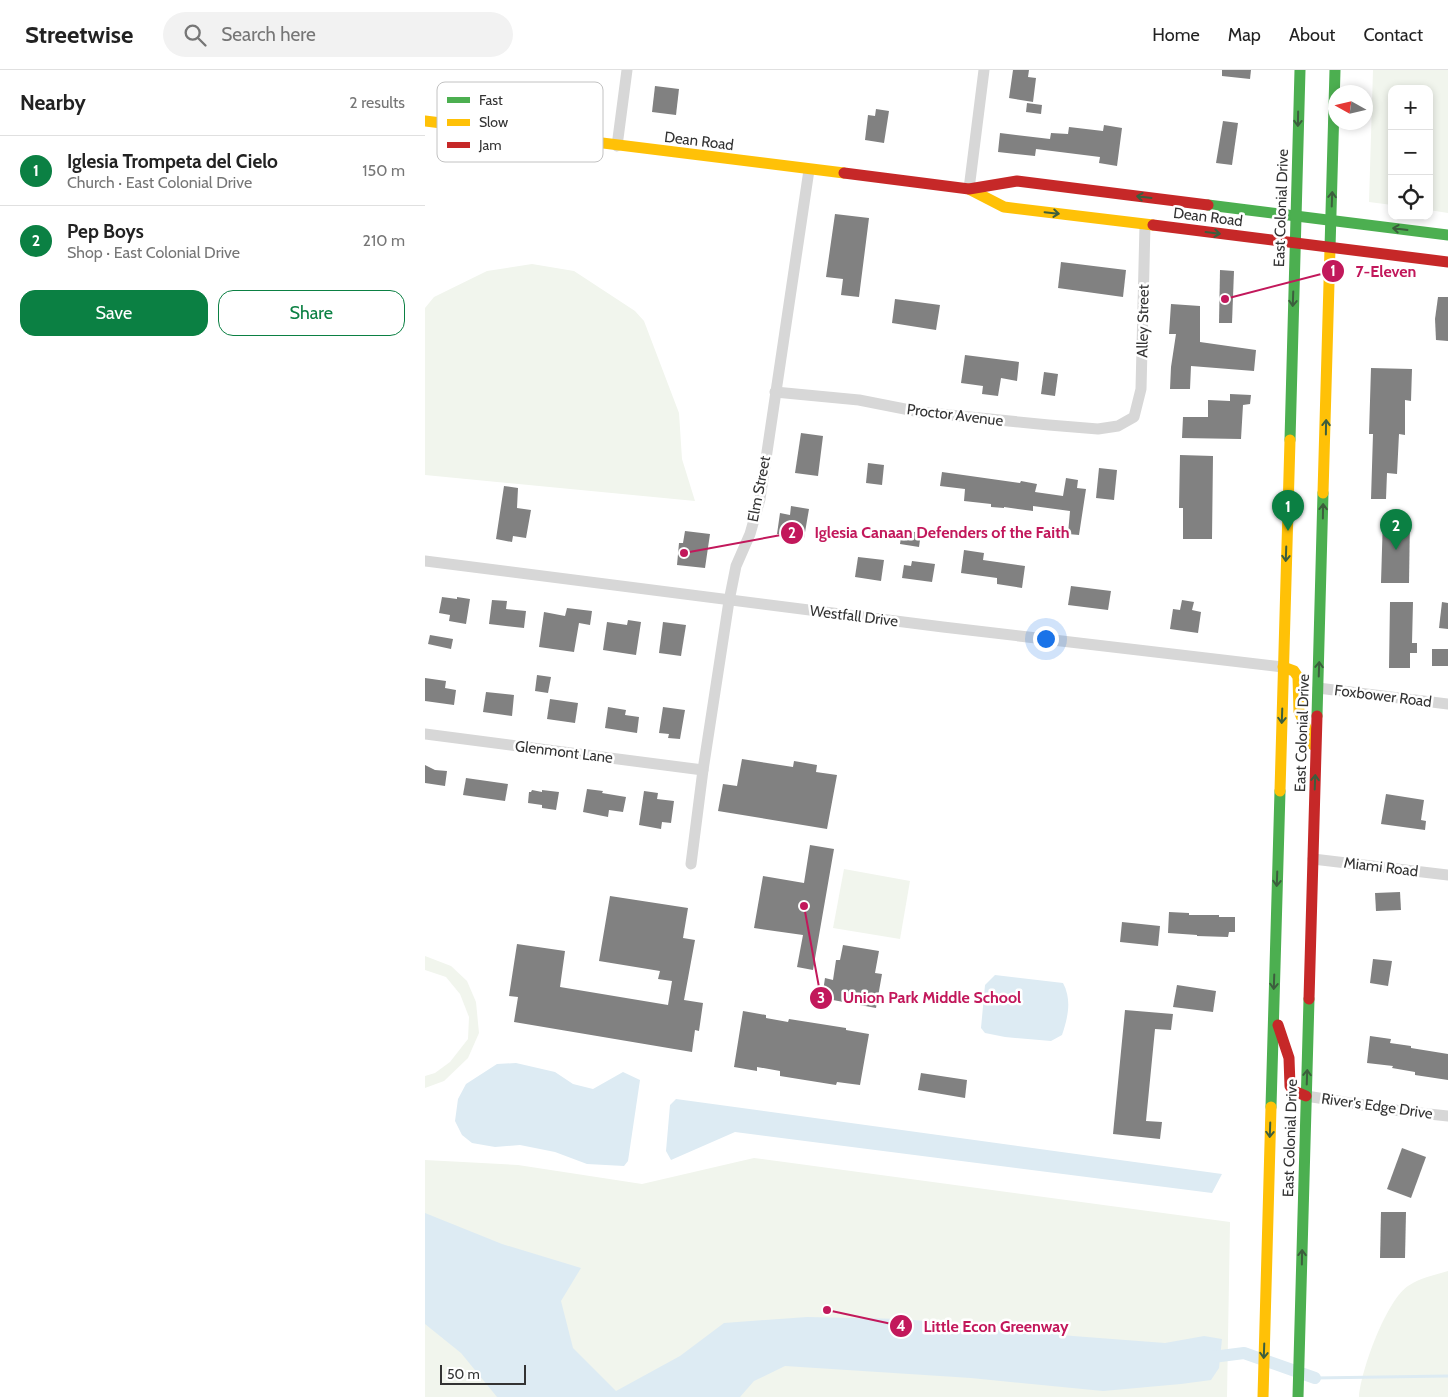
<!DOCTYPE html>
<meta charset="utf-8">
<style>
body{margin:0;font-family:Cabin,sans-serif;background:#f2f2f2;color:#222}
.controls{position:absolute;right:15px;top:15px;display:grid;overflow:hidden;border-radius:10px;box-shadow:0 2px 8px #0003}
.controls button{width:45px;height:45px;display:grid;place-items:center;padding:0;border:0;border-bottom:1px solid #e0e0e0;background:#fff;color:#222;font:25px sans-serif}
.compass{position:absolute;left:903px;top:15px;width:45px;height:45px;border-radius:50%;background:#fff;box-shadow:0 2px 8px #0003;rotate:278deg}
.scale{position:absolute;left:15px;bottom:12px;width:86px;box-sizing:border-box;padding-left:5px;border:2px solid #333;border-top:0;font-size:14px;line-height:18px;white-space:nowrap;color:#333;-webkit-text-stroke:4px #fff;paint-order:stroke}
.you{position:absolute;left:620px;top:568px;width:18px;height:18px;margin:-12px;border:4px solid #fff;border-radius:50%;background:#1a73e8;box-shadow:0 0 0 8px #1a73e833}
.badge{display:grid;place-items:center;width:32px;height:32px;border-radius:50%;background:#0b8043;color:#fff;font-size:16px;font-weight:700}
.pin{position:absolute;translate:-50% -41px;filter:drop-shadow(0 1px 2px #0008)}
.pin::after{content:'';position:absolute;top:26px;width:18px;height:15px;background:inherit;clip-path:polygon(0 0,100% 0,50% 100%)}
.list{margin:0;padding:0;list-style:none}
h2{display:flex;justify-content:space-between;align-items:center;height:65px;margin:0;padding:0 20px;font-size:21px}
h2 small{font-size:16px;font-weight:400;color:#767676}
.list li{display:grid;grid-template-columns:32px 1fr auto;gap:15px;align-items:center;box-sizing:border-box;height:70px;padding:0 20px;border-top:1px solid #e0e0e0}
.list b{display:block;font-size:19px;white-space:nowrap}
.list p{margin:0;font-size:16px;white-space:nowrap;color:#767676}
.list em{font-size:16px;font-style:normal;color:#767676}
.actions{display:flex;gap:10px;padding:15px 20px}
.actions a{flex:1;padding:11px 0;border:1px solid #0b8043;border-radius:15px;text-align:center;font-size:18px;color:#0b8043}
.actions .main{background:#0b8043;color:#fff}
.icon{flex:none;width:28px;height:28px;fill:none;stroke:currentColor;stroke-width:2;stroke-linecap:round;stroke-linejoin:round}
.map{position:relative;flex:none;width:1023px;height:1327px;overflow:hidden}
header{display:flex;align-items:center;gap:30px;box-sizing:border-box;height:70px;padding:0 25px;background:#fff;border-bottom:1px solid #e0e0e0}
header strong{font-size:24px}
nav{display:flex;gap:28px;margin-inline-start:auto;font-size:18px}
.search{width:350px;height:45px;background:#f2f2f2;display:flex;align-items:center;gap:12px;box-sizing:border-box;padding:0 18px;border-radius:28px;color:#767676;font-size:19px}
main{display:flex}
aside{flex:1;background:#fff}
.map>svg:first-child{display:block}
</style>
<header>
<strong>Streetwise</strong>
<div class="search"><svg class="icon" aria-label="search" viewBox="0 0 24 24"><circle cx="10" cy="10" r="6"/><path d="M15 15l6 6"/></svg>Search here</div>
<nav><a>Home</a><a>Map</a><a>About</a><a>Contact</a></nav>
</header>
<main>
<aside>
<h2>Nearby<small>2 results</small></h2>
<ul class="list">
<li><span class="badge">1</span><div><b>Iglesia Trompeta del Cielo</b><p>Church · East Colonial Drive</p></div><em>150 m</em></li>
<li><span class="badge">2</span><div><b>Pep Boys</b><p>Shop · East Colonial Drive</p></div><em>210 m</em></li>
</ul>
<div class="actions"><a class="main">Save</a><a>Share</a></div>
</aside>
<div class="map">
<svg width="1023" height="1327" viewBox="0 0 1023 1327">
<rect width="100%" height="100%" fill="#fff"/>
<g fill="#f1f5ed">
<path d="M948,0H1023V143L1004,140V19H967V135L944,132Z"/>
<path d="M107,194L149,201L210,241L219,251L254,343L257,389L270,431L0,405V238L9,227L62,201Z"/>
<path d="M419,799L485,811L475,869L408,858Z"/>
<path d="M0,886L26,896L42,911L51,932L54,963L43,988L19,1011L0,1018V1006L10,1003L25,992L43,969L44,947L35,924L21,907L0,900Z"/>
<path d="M329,1088L805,1152L802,1327H0V1090L93,1095L217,1114Z"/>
<path d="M1023,1201V1327H934C936,1300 961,1231 983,1216C995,1208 1009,1205 1023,1201Z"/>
</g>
<g fill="#ddebf3">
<path d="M570,905L638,913C647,930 643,947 637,965L626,971L580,967L560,963L556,958L560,915Z"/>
<path d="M91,993L130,1002L148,1014L168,1019L198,1002L215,1010L203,1091L199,1096L162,1094L130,1082L95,1075L70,1077L47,1073L37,1065L30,1051L33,1029L41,1014L72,994Z"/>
<path d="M251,1029L797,1104L787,1123L310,1062L246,1090L241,1081L245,1035Z"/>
<path d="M0,1143L77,1174L156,1198L136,1231L148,1278L191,1321L255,1286L299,1253L382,1247L479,1249L648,1266L740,1273L779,1266L797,1269L794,1298L786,1310L756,1314L678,1321L546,1308L360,1296L329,1311L315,1327H72L36,1283L0,1254Z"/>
</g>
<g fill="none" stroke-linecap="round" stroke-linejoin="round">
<path stroke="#ddebf3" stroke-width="3" d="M890,1308L1023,1306"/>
<path stroke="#ddebf3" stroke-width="12" d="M780,1288L819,1283L890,1308"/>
</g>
<g fill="#818181">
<path d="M588,0H604L603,7L611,8L608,32L584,28Z"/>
<path d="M797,0H826L825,9L797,6Z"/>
<path d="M230,16L254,19L251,45L227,42Z"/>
<path d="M602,33L617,35L616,44L601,42Z"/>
<path d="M451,39L464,41L459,73L440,70L443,45L450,46Z"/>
<path d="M798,51L813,53L807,95L791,93Z"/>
<path d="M679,55L697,58L692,96L674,93L675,87L611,79L610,86L573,82L575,63L625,69L626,63L643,64L644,57L678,61Z"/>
<path d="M410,144L444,148L434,227L416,225L418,209L401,207Z"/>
<path d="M636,192L701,200L698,227L633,218Z"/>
<path d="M795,200L809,201L807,253H794Z"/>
<path d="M1013,227H1023V271L1011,270L1010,249Z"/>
<path d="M470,229L515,235L511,260L467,253Z"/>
<path d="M746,234L775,236V272L831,280L829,301L766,296L765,319H745L746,297L751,264H744Z"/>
<path d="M540,285L594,292L592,311L576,308L573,326L557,324L558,316L536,313Z"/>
<path d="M946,298L987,299L986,331L980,330V365L974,364L972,404L962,403L961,429H946L948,364H944Z"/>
<path d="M619,302L633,304L630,326L616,324Z"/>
<path d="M805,324L826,325L825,334L818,335L816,369L757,368L758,347H783V330L805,331Z"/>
<path d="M376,363L398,366L393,406L370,403Z"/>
<path d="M755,385L788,386L787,469H758V438H754Z"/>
<path d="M443,393L459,395L457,415L441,413Z"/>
<path d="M674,398L692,400L689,430L671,428Z"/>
<path d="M517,402L595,413L596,411L612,414L610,422L638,426L641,408L653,410L652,418L661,419L654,465L643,464L645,441L608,436V441L579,437V438L566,437V434L539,431L540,419L515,416Z"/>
<path d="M79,416L93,418L92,438L106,440L101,468L88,466L87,472L71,469Z"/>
<path d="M366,436L384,439L379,468L352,464L355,443L365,445Z"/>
<path d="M958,446L985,447L984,513H956Z"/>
<path d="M477,460L496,463L494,477L475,474Z"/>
<path d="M260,461L285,464L280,498L252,495L254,473H258Z"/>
<path d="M539,480L559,483L558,490L600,496L597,518L572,514V508L536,503Z"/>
<path d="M433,487L459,490L456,511L430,507Z"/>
<path d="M487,491L510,494L507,512L477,508L479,495L486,496Z"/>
<path d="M646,516L686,521L683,540L643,535Z"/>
<path d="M17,527L32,529V527L45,529L41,554L24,551L25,545L14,543Z"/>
<path d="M67,530L82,531L81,539L101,541L99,558L64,554Z"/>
<path d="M757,530L769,532L767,540L776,542L773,563L745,559L748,539L755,540Z"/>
<path d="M965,532H988L987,573H992V583H985V598H964Z"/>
<path d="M1017,532L1023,533V559L1014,558Z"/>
<path d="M142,538L167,541L165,555L154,553L149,582L114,577L119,542L140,546Z"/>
<path d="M203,550L216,552L211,585L178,580L182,552L202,555Z"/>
<path d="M238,552L261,555L256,586L234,583Z"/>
<path d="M5,565L28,569L26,579L3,574Z"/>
<rect x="1007" y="579" width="16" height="17"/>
<path d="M112,605L126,607L123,623L110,621Z"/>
<path d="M0,608L21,611L20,618L31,620L29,635L0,631Z"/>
<path d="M61,622L89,625L87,646L58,642Z"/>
<path d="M125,629L153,633L150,653L122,649Z"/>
<path d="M183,637L201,640L200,645L214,647L212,663L180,658Z"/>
<path d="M238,637L260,640L255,669L243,668L244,664L234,663Z"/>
<path d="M317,689L368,697L369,691L392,695L391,702L412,705L402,759L293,741L298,714L312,716Z"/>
<path d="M0,695L10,700L22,701L20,716L0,713Z"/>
<path d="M41,708L83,714L80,731L38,725Z"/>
<path d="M162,719L178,721L177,723L201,727L198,742L184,740L183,747L158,742Z"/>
<path d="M107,720L117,722V720L134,722L131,740L117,738V735L103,733L104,722H106Z"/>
<path d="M219,721L233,723L232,729L249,731L246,753L237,752L236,759L214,755Z"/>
<path d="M961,724L999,730L996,750L1001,751L1000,760L956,754Z"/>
<path d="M385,775L409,779L388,900L372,897L378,865L329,858L338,806L379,813Z"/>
<path d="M975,822L976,840L951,841L950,823Z"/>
<path d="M185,826L263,838L258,868L270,870L259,930L278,933L274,961L270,960L267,982L89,952L93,927L84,926L92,874L140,881L135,917L243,935L247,911L233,909L235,901L174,891Z"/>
<path d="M744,842L764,843V845H794V847H810V862H804L803,867L772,866V865L743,863Z"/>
<path d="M697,852L735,856L733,876L695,872Z"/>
<path d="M418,875L454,881L450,903L457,904L451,938L397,928L400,908L408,910L411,890H415Z"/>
<path d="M948,889L967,891L963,916L945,913Z"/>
<path d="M752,915L791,921L788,942L748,937Z"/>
<path d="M700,940L748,944L746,960L730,959L721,1051L737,1052L735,1069L688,1064Z"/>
<path d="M318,941L341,945V948L363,952L364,949L421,958V960L444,964L435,1015L412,1012L411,1015L355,1006V1001L332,997V1001L309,997Z"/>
<path d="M945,966L966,969L965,973L986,976V978L1023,984V1010L990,1005V1002L967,998L968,996L942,993Z"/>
<path d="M496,1003L542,1010L540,1028L493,1020Z"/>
<path d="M977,1078L1001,1087L986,1128L962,1119Z"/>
<path d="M956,1142H981L980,1188H955Z"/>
</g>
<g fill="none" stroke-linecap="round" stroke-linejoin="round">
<g stroke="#d7d7d7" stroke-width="11">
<path d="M192,76L202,0"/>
<path d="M544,119L559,0"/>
<path d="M350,322L434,330L495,342L624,355L673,359L693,356L709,347L716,319L720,155"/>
<path d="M0,491L518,557L858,597"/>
<path d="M893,618L1023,634"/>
<path d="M0,664L278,700"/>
<path d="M888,789L1023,805"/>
<path d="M266,794L278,700L304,531L311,496L325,464L335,429L384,100"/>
<path d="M881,1026L976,1041L1023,1046"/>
</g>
<g stroke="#4caf50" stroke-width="11">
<path d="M783,135L1023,165"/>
<path d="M905,178L910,0"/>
<path d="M865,370L875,0"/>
<path d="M892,646L898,423"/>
<path d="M846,1037L855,721"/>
<path d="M873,1327L884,929"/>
</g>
<g stroke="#ffc107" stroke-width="11">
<path d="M0,51L419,103"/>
<path d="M544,119L579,137L728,155"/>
<path d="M898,423L905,178"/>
<path d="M858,597L869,601L873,607L874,641L888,675"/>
<path d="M855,721L865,370"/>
<path d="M838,1327L846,1037"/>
</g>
<g stroke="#c62828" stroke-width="11">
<path d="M419,103L544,119L592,111L783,135"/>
<path d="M728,155L1023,192"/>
<path d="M884,929L892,646"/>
<path d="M853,955L864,988L865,1016L869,1021L881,1026"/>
</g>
</g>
<defs><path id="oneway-shaft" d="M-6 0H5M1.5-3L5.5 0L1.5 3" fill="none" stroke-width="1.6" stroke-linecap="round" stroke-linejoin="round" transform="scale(1.25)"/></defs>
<g stroke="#3c5e3d">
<use href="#oneway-shaft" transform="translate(873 49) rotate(91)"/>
<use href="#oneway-shaft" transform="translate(719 127) rotate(-173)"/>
<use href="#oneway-shaft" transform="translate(907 129) rotate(-88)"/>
<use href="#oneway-shaft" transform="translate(627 143) rotate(6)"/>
<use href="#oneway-shaft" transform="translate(975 159) rotate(-173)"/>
<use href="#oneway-shaft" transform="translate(788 163) rotate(7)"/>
<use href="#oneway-shaft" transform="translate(868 229) rotate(92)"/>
<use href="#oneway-shaft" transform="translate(901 357) rotate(-89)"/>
<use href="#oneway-shaft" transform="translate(898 441) rotate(-89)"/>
<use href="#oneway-shaft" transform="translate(861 484) rotate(92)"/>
<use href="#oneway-shaft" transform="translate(894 599) rotate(-88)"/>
<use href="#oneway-shaft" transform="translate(857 646) rotate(92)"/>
<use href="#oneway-shaft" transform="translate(890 712) rotate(-88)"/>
<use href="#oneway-shaft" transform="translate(852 809) rotate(92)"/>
<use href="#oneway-shaft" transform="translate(849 912) rotate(92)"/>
<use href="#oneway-shaft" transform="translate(882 1007) rotate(-88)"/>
<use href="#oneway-shaft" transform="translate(845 1060) rotate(92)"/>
<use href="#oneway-shaft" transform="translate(877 1187) rotate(-89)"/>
<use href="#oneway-shaft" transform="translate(839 1281) rotate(92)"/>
</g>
<g text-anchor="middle" stroke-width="5" stroke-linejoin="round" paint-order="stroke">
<g font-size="15" fill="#333" stroke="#fff">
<text transform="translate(274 71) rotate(7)" y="5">Dean Road</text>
<text transform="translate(856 138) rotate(-88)" y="5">East Colonial Drive</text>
<text transform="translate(783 147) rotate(7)" y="5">Dean Road</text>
<text transform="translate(718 251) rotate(-89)" y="5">Alley Street</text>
<text transform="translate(530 345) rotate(7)" y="5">Proctor Avenue</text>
<text transform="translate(334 419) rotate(-79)" y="5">Elm Street</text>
<text transform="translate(429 546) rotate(7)" y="5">Westfall Drive</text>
<text transform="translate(958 626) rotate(7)" y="5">Foxbower Road</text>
<text transform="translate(877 663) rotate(-88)" y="5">East Colonial Drive</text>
<text transform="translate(139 682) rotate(7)" y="5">Glenmont Lane</text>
<text transform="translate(956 797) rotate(7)" y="5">Miami Road</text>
<text transform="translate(952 1036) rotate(8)" y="5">River's Edge Drive</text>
<text transform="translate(865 1068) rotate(-88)" y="5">East Colonial Drive</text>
</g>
</g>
<rect x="12" y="12" width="166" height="80" rx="8" fill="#fff" stroke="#c2c2c2" stroke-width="1"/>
<rect x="22" y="27" width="23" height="6" fill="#4caf50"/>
<rect x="22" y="49" width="23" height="7" fill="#ffc107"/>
<rect x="22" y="72" width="23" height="6" fill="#c62828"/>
<g font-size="14" fill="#333">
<text x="54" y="35">Fast</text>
<text x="54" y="57">Slow</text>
<text x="54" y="80">Jam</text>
</g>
<path fill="none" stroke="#c2185b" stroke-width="2" d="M800 229L908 201M259 483L367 463M379 836L396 928M402 1240L476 1256"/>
<g fill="#c2185b" stroke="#fff" stroke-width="2">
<circle cx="800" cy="229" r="5"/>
<circle cx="259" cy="483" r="5"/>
<circle cx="379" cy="836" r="5"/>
<circle cx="402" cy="1240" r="5"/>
<circle cx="908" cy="201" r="12"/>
<circle cx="367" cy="463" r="12"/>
<circle cx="396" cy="928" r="12"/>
<circle cx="476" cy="1256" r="12"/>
</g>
<g font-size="15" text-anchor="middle" font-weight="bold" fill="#fff">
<text x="908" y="206">1</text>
<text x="367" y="468">2</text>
<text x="396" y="933">3</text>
<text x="476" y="1261">4</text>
</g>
<g font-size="16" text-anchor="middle" font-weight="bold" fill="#c2185b" stroke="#fff" stroke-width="5" stroke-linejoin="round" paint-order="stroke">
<text x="961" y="207">7-Eleven</text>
<text x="517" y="468">Iglesia Canaan Defenders of the Faith</text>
<text x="507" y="933">Union Park Middle School</text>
<text x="571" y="1262">Little Econ Greenway</text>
</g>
</svg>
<div class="controls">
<button>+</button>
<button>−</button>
<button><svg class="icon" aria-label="locate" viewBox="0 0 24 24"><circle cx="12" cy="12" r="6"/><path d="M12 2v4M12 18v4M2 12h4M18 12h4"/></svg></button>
</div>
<svg class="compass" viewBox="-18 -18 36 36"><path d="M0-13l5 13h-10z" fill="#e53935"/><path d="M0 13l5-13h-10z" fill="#767676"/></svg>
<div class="scale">50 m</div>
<div class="you"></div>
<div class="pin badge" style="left:863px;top:461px">1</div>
<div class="pin badge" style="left:971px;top:480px">2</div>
</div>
</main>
